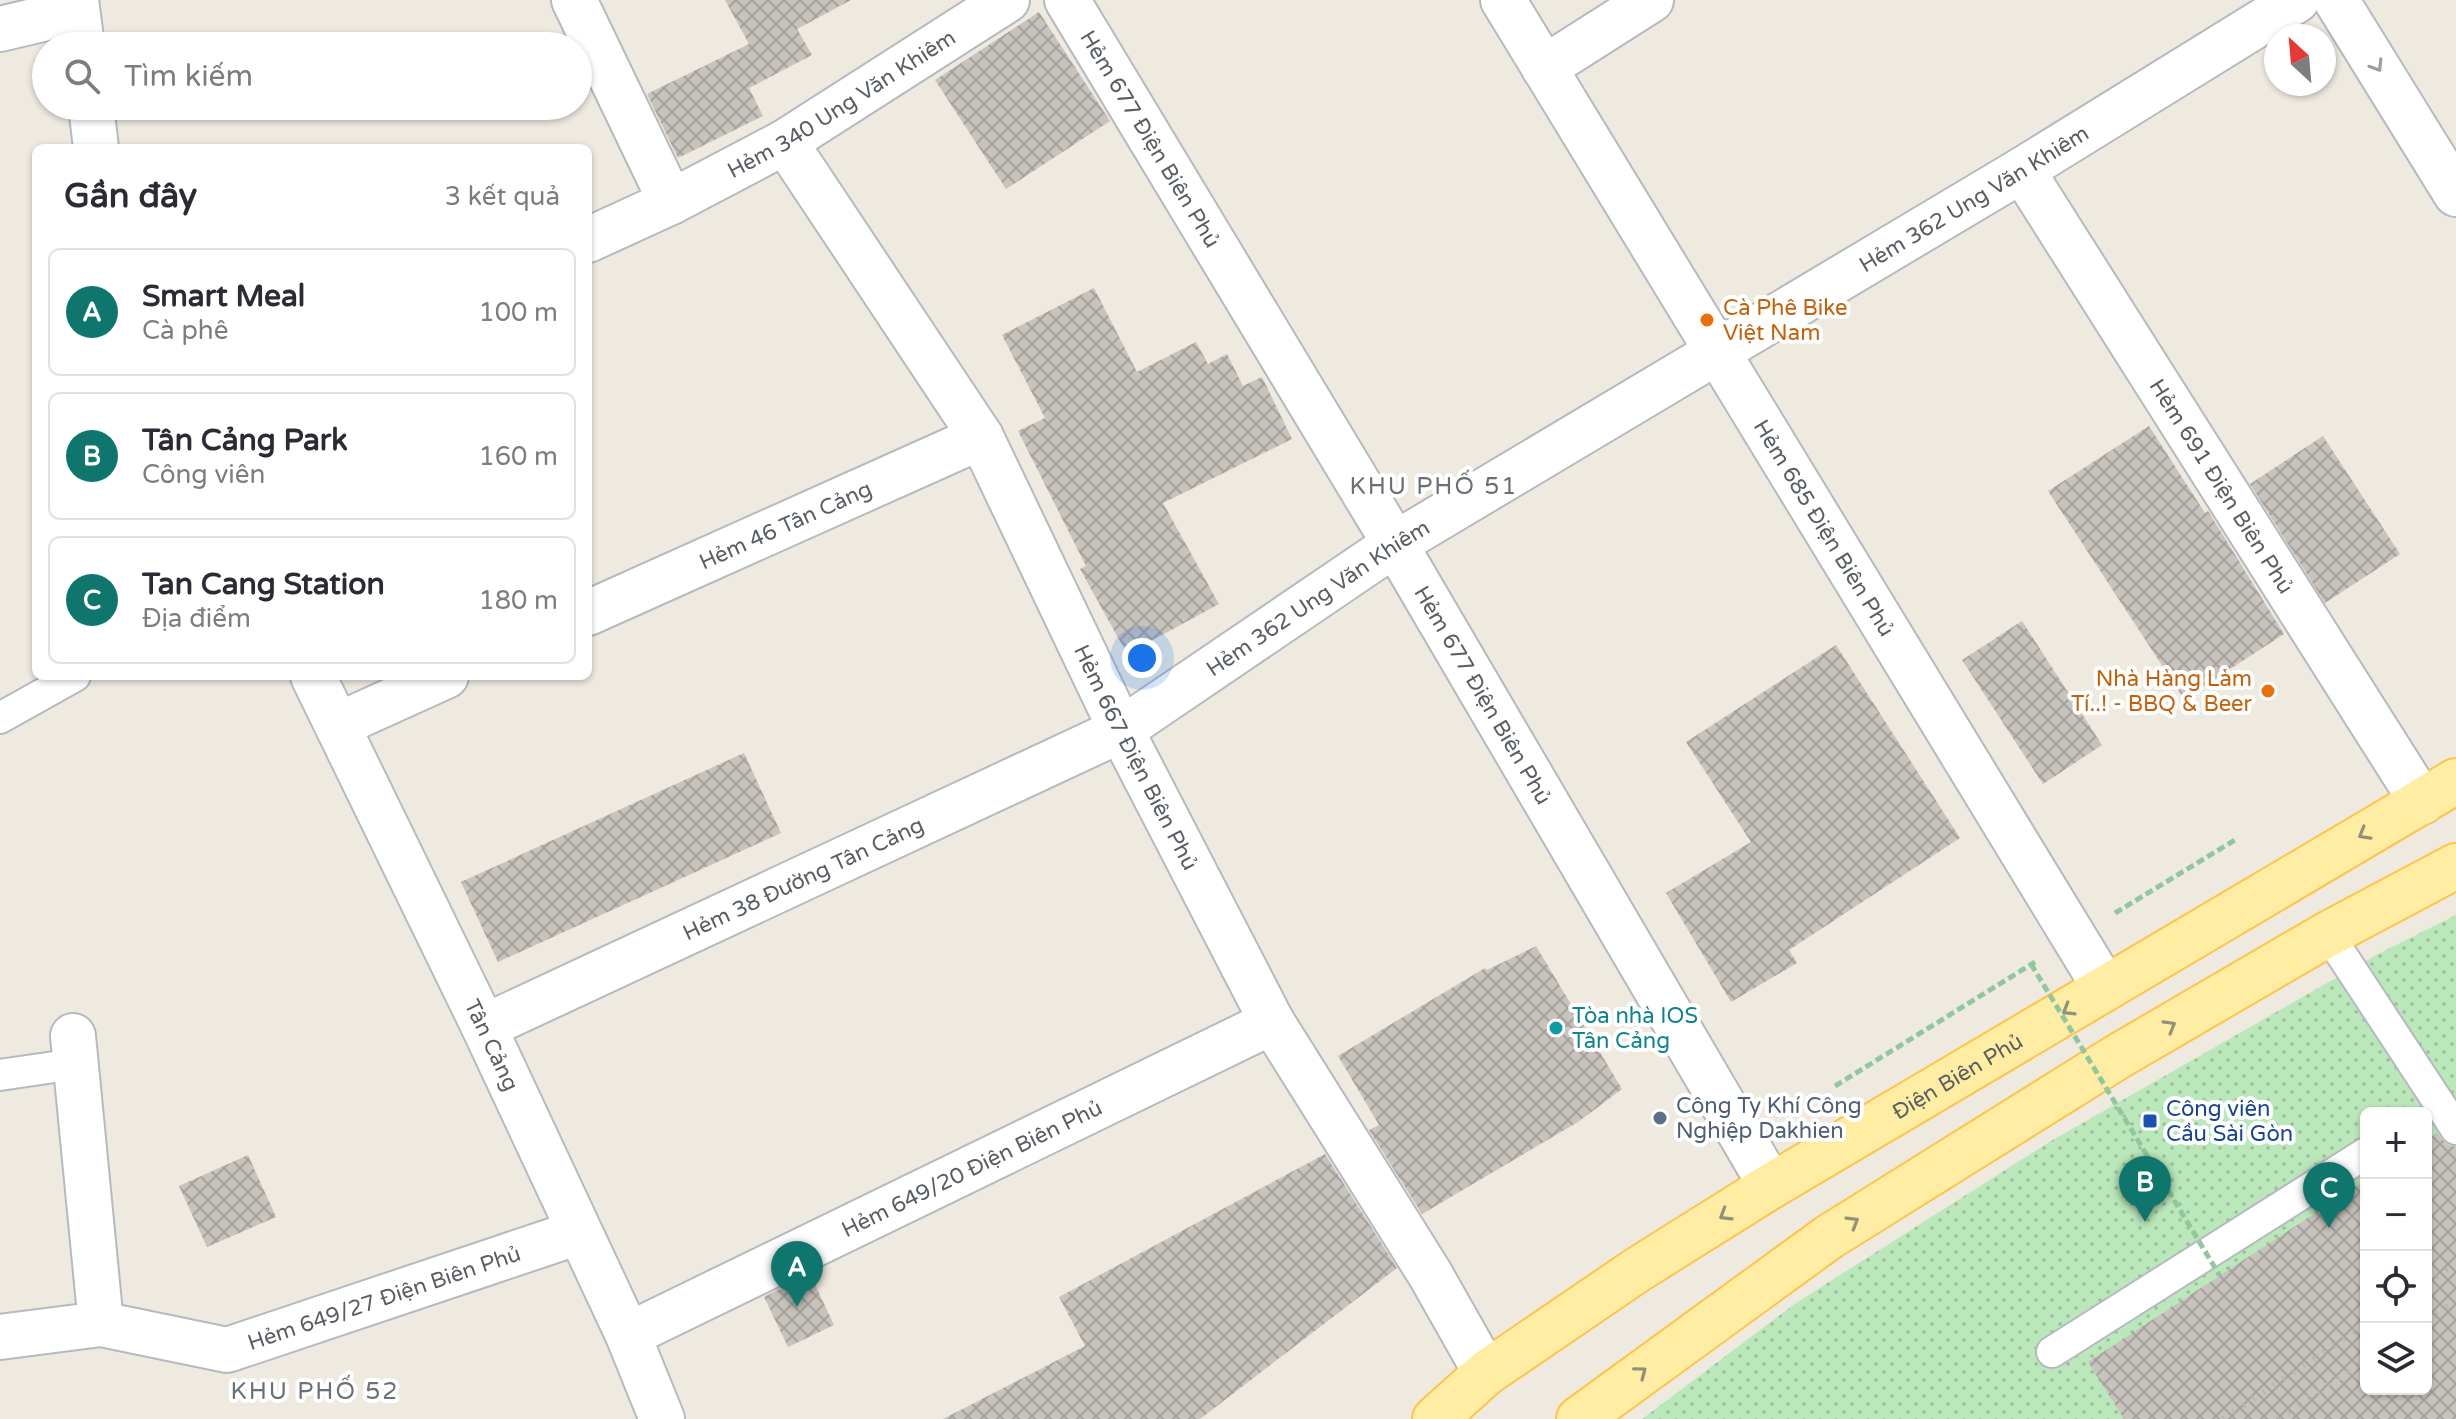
<!DOCTYPE html>
<html lang="vi">
<meta charset="utf-8">
<style>
body{margin:0;font-family:"Varela Round",sans-serif;background:#f2f2f3;color:#2b2b33}
.controls{position:absolute;right:24px;bottom:24px;display:grid;overflow:hidden;border-radius:12px;box-shadow:0 2px 6px #0004}
.controls button{width:72px;height:72px;display:grid;place-items:center;padding:0;border:0;border-bottom:2px solid #e1e1e2;background:#fff;color:#2b2b33;font:40px sans-serif}
.compass{position:absolute;left:2264px;top:24px;width:72px;height:72px;border-radius:50%;background:#fff;box-shadow:0 2px 6px #0004;rotate:334deg}
.you{position:absolute;left:1142px;top:658px;width:28px;height:28px;margin:-20px;border:6px solid #fff;border-radius:50%;background:#1a73e8;box-shadow:0 0 0 12px #1a73e833}
.badge{display:grid;place-items:center;width:52px;height:52px;border-radius:50%;background:#0f766e;color:#fff;font-size:26px;font-weight:700}
.pin{position:absolute;translate:-50% -66px;filter:drop-shadow(0 2px 4px #0008)}
.pin::after{content:'';position:absolute;top:42px;width:28px;height:24px;background:inherit;clip-path:polygon(0 0,100% 0,50% 100%)}
.list{margin:0;padding:0;list-style:none}
h2{display:flex;justify-content:space-between;align-items:center;height:104px;margin:0;padding:0 32px;font-size:34px}
h2 small{font-size:26px;font-weight:400;color:#7c7c81}
.list li{display:grid;grid-template-columns:52px 1fr auto;gap:24px;align-items:center;box-sizing:border-box;height:128px;margin:0 16px 16px;padding:0 16px;border:2px solid #e1e1e2;border-radius:12px}
.list b{display:block;font-size:30px;white-space:nowrap}
.list p{margin:0;font-size:26px;white-space:nowrap;color:#7c7c81}
.list em{font-size:26px;font-style:normal;color:#7c7c81}
.icon{flex:none;width:44px;height:44px;fill:none;stroke:currentColor;stroke-width:2;stroke-linecap:round;stroke-linejoin:round}
.map{position:relative;flex:none;width:2456px;height:1419px;overflow:hidden}
.search{position:absolute;background:#fff;box-shadow:0 2px 6px #0004;left:32px;top:32px;width:560px;height:88px;display:flex;align-items:center;gap:20px;box-sizing:border-box;padding:0 28px;border-radius:44px;color:#7c7c81;font-size:30px}
.panel{position:absolute;background:#fff;box-shadow:0 2px 6px #0004;left:32px;top:144px;width:560px;height:536px;border-radius:12px}
.map>svg:first-child{display:block}
</style>
<div class="map">
<svg width="2456" height="1419" viewBox="0 0 2456 1419">
<defs>
<pattern id="grass-dots" width="8" height="8" patternUnits="userSpaceOnUse" patternTransform="scale(2)"><rect width="8" height="8" fill="#bbe8ba"/><path d="M2 2h.1M6 6h.1" fill="none" stroke="#9bbf9b" stroke-width="1.8" stroke-linecap="round"/></pattern>
<pattern id="building-cross-hatch" width="8" height="8" patternUnits="userSpaceOnUse" patternTransform="scale(2)"><rect width="8" height="8" fill="#c8c4bd"/><path d="M0 0l8 8M0 8l8-8" fill="none" stroke="#a5a29d"/></pattern>
</defs>
<rect width="100%" height="100%" fill="#eeeae0"/>
<path fill="url(#grass-dots)" fill-rule="evenodd" d="M2456,915V1419H1642L1796,1303L2051,1141L2376,955ZM2366,1113H2426V1389H2366Z"/>
<g fill="url(#building-cross-hatch)">
<path d="M725,0H851L797,29L812,55L749,88L763,116L678,158L647,94L749,44Z"/>
<path d="M1039,12L1110,121L1006,189L935,80Z"/>
<path d="M1094,288L1137,372L1196,342L1208,364L1227,354L1243,386L1262,377L1292,439L1163,503L1219,604L1127,654L1080,569L1086,566L1018,431L1045,418L1002,335Z"/>
<path d="M2149,426L2205,513L2208,511L2284,634L2184,699L2048,491Z"/>
<path d="M2323,436L2400,554L2325,603L2250,484Z"/>
<path d="M2022,621L2102,745L2043,784L1962,660Z"/>
<path d="M1836,645L1960,838L1789,950L1797,963L1731,1002L1666,893L1751,842L1686,742Z"/>
<path d="M744,753L781,833L498,962L461,882Z"/>
<path d="M1536,946L1622,1089L1578,1122L1422,1214L1369,1130L1379,1125L1338,1056L1485,968L1487,970Z"/>
<path d="M2437,1133L2447,1145L2456,1147V1419H2124L2088,1362L2366,1180V1389H2426V1141Z"/>
<path d="M1325,1154L1397,1268L1200,1419H943L1085,1346L1059,1297Z"/>
<path d="M248,1155L276,1217L207,1247L179,1186Z"/>
<path d="M810,1274L834,1325L788,1347L764,1297Z"/>
</g>
<g fill="none" stroke-linecap="round" stroke-linejoin="round">
<g stroke="#b6b9be" stroke-width="34">
<g id="lane">
<path d="M0,718L75,676"/>
<path d="M2328,934L2456,1129"/>
<path d="M0,1075L75,1064"/>
<path d="M2052,1352L2366,1153"/>
</g>
</g>
<g stroke="#b6b9be" stroke-width="48">
<g id="street">
<path d="M574,0L671,202"/>
<path id="s1" d="M1067,0L1395,544L1771,1186"/>
<path id="s2" d="M1503,0L2105,988"/>
<path d="M0,29L76,11"/>
<path d="M1544,68L1651,0"/>
<path id="s3" d="M785,142L981,437L1121,730L1272,1022L1430,1274L1486,1373"/>
<path id="s4" d="M2022,170L2422,802"/>
<path id="s5" d="M588,240L671,202L785,142L1007,0"/>
<path id="s6" d="M588,613L981,437"/>
<path d="M338,725L446,676"/>
<path id="s7" d="M484,1027L1121,730L1395,544L2022,170L2297,0"/>
<path d="M73,1036L101,1324"/>
<path id="s8" d="M628,1335L1272,1022"/>
<path id="s9" d="M0,1337L101,1324L227,1350L579,1232"/>
</g>
</g>
<g stroke="#b6bbc1" stroke-width="48">
<g id="secondary">
<path d="M76,0L82,46"/>
<path d="M2336,0L2456,194"/>
<path d="M91,106L96,148"/>
<path id="s10" d="M313,676L484,1027L628,1335L662,1419"/>
</g>
</g>
<g stroke="#fdc449" stroke-width="48">
<g id="primary">
<path id="s11" d="M1435,1419L1486,1373L1637,1270L1771,1186L2456,781"/>
<path d="M1579,1419L1829,1237L2117,1057L2328,934L2456,866"/>
</g>
</g>
<g stroke="#91c79f" stroke-width="5" stroke-dasharray="8 4" stroke-linecap="butt">
<path d="M2115,913L2235,840"/>
<path d="M1835,1086L2035,962"/>
</g>
<use href="#lane" stroke="#fff" stroke-width="30"/>
<use href="#street" stroke="#fff" stroke-width="44"/>
<use href="#secondary" stroke="#fff" stroke-width="44"/>
<use href="#primary" stroke="#ffeda3" stroke-width="44"/>
<g stroke="#b4b5b6" stroke-width="6" stroke-dasharray="2 10" stroke-linecap="butt">
<path d="M2426,1284L2456,1264"/>
<path d="M2426,1320L2456,1300"/>
<path d="M2223,1419L2366,1324"/>
<path d="M2278,1419L2366,1360"/>
</g>
<path stroke="#91c79f" stroke-width="5" stroke-dasharray="8 4" stroke-linecap="butt" d="M2031,964L2220,1276"/>
</g>
<defs><path id="oneway-chevron" d="M-2-3.5L2.5 0L-2 3.5" fill="none" stroke-width="1.6" stroke-linecap="round" stroke-linejoin="round" transform="scale(2)"/></defs>
<use stroke="#9b9ea1" href="#oneway-chevron" transform="translate(2377 66) rotate(58)"/>
<g stroke="#939079">
<use href="#oneway-chevron" transform="translate(2364 834) rotate(150)"/>
<use href="#oneway-chevron" transform="translate(2068 1010) rotate(149)"/>
<use href="#oneway-chevron" transform="translate(2170 1026) rotate(-30)"/>
<use href="#oneway-chevron" transform="translate(1725 1215) rotate(148)"/>
<use href="#oneway-chevron" transform="translate(1853 1222) rotate(-31)"/>
<use href="#oneway-chevron" transform="translate(1641 1372) rotate(-37)"/>
</g>
<g fill="#e8710a" stroke="#fff" stroke-width="3">
<circle cx="1707" cy="320" r="8"/>
<circle cx="2268" cy="691" r="8"/>
</g>
<circle fill="#0f9aa8" stroke="#fff" stroke-width="3" cx="1556" cy="1028" r="8"/>
<circle fill="#5c6f8a" stroke="#fff" stroke-width="3" cx="1660" cy="1118" r="8"/>
<rect fill="#1a4fb4" stroke="#fff" stroke-width="3" x="2142" y="1113" width="16" height="16" rx="4"/>
<g text-anchor="middle" stroke-width="8" stroke-linejoin="round" paint-order="stroke">
<g font-size="22" fill="#595e63" stroke="#fff">
<text dy="8" stroke="none"><textPath href="#s5" startOffset="288">Hẻm 340 Ung Văn Khiêm</textPath></text>
<text dy="8" stroke="none"><textPath href="#s1" startOffset="162">Hẻm 677 Điện Biên Phủ</textPath></text>
<text dy="8" stroke="none"><textPath href="#s7" startOffset="1708">Hẻm 362 Ung Văn Khiêm</textPath></text>
<text dy="8" stroke="none"><textPath href="#s4" startOffset="374">Hẻm 691 Điện Biên Phủ</textPath></text>
<text dy="8" stroke="none"><textPath href="#s6" startOffset="216">Hẻm 46 Tân Cảng</textPath></text>
<text dy="8" stroke="none"><textPath href="#s2" startOffset="618">Hẻm 685 Điện Biên Phủ</textPath></text>
<text dy="8" stroke="none"><textPath href="#s7" startOffset="940">Hẻm 362 Ung Văn Khiêm</textPath></text>
<text dy="8" stroke="none"><textPath href="#s1" startOffset="810">Hẻm 677 Điện Biên Phủ</textPath></text>
<text dy="8" stroke="none"><textPath href="#s3" startOffset="710">Hẻm 667 Điện Biên Phủ</textPath></text>
<text dy="8" stroke="none"><textPath href="#s7" startOffset="352">Hẻm 38 Đường Tân Cảng</textPath></text>
<text dy="8" stroke="none"><textPath href="#s10" startOffset="410">Tân Cảng</textPath></text>
<text dy="8" stroke="none"><textPath href="#s11" startOffset="626">Điện Biên Phủ</textPath></text>
<text dy="8" stroke="none"><textPath href="#s8" startOffset="382">Hẻm 649/20 Điện Biên Phủ</textPath></text>
<text dy="8" stroke="none"><textPath href="#s9" startOffset="396">Hẻm 649/27 Điện Biên Phủ</textPath></text>
</g>
<g font-size="22" fill="#c56008" stroke="#fff" text-anchor="start">
<text x="1723" y="315">Cà Phê Bike<tspan x="1723" dy="25">Việt Nam</tspan></text>
<text x="2252" y="686" text-anchor="end">Nhà Hàng Làm<tspan x="2252" dy="25">Tí..! - BBQ &amp; Beer</tspan></text>
</g>
<g font-size="22" fill="#0d838f" stroke="#fff" text-anchor="start">
<text x="1572" y="1023">Tòa nhà IOS<tspan x="1572" dy="25">Tân Cảng</tspan></text>
</g>
<g font-size="22" fill="#4e5e75" stroke="#fff" text-anchor="start">
<text x="1676" y="1113">Công Ty Khí Công<tspan x="1676" dy="25">Nghiệp Dakhien</tspan></text>
</g>
<g font-size="22" fill="#164399" stroke="#fff" text-anchor="start">
<text x="2166" y="1116">Công viên<tspan x="2166" dy="25">Cầu Sài Gòn</tspan></text>
</g>
<g font-size="24" letter-spacing="2" fill="#6a7075" stroke="#fff">
<text x="1434" y="494">KHU PHỐ 51</text>
<text x="315" y="1399">KHU PHỐ 52</text>
</g>
</g>
</svg>
<div class="controls">
<button>+</button>
<button>−</button>
<button><svg class="icon" aria-label="locate" viewBox="0 0 24 24"><circle cx="12" cy="12" r="6"/><path d="M12 2v4M12 18v4M2 12h4M18 12h4"/></svg></button>
<button><svg class="icon" aria-label="layers" viewBox="0 0 24 24"><path d="M12 4l9 5-9 5-9-5zM3 14l9 5 9-5"/></svg></button>
</div>
<svg class="compass" viewBox="-18 -18 36 36"><path d="M0-13l5 13h-10z" fill="#e53935"/><path d="M0 13l5-13h-10z" fill="#7c7c81"/></svg>
<div class="you"></div>
<div class="pin badge" style="left:797px;top:1307px">A</div>
<div class="pin badge" style="left:2145px;top:1222px">B</div>
<div class="pin badge" style="left:2329px;top:1228px">C</div>
<div class="search"><svg class="icon" aria-label="search" viewBox="0 0 24 24"><circle cx="10" cy="10" r="6"/><path d="M15 15l6 6"/></svg>Tìm kiếm</div>
<section class="panel">
<h2>Gần đây<small>3 kết quả</small></h2>
<ul class="list">
<li><span class="badge">A</span><div><b>Smart Meal</b><p>Cà phê</p></div><em>100 m</em></li>
<li><span class="badge">B</span><div><b>Tân Cảng Park</b><p>Công viên</p></div><em>160 m</em></li>
<li><span class="badge">C</span><div><b>Tan Cang Station</b><p>Địa điểm</p></div><em>180 m</em></li>
</ul>
</section>
</div>
